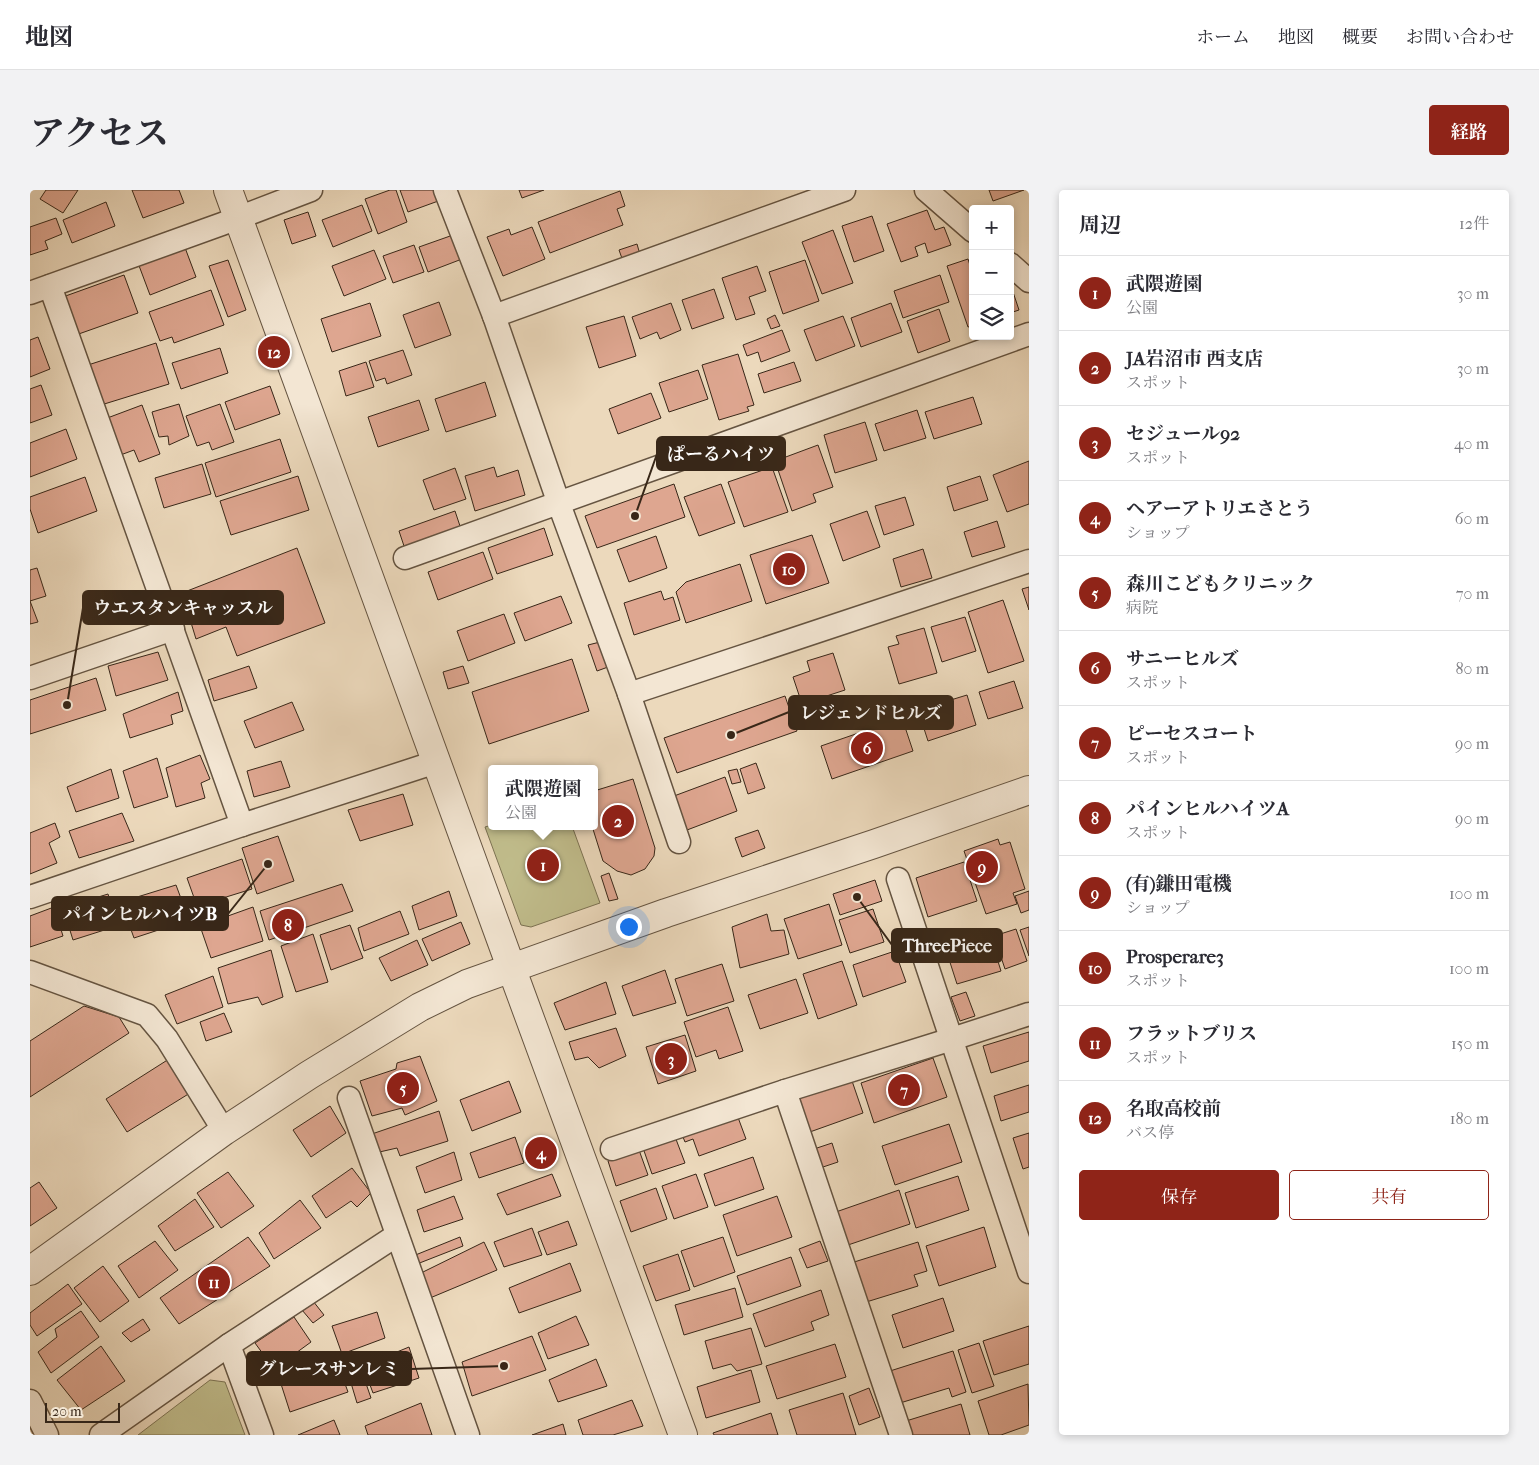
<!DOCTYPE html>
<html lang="ja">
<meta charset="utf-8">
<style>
body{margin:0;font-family:"IM FELL French Canon","Noto Serif JP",serif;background:#f2f2f3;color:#2b2b33}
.controls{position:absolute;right:15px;top:15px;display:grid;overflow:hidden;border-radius:5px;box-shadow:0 2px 8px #0003}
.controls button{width:45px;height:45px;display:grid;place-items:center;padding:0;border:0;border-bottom:1px solid #e1e1e2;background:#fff;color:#2b2b33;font:25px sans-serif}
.scale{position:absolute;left:15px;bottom:12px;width:75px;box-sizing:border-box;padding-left:5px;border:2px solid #382718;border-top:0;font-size:14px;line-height:18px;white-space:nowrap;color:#382718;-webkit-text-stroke:4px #f3e6d3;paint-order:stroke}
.you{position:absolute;left:598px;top:736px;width:18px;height:18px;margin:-12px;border:4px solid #fff;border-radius:50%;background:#1a73e8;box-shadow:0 0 0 8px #1a73e833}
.badge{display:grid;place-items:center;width:32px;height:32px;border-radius:50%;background:#8f2418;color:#fff;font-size:16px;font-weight:700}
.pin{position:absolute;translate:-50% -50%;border:2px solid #fff;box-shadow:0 1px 5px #0006}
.popup{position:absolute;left:458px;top:575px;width:110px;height:65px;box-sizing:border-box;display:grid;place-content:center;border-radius:5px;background:#fff;filter:drop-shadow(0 1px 4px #0005);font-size:16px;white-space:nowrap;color:#7c7c81}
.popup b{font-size:19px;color:#2b2b33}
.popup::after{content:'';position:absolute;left:50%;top:100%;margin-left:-10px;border:10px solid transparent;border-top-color:#fff}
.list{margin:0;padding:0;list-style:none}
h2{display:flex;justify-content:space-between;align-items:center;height:65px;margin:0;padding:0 20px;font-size:21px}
h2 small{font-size:16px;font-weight:400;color:#7c7c81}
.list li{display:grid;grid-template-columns:32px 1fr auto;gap:15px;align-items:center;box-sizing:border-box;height:75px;padding:0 20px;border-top:1px solid #e1e1e2}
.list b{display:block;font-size:19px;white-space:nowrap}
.list p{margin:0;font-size:16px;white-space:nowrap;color:#7c7c81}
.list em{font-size:16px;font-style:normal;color:#7c7c81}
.actions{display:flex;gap:10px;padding:15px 20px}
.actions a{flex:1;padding:11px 0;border:1px solid #8f2418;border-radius:5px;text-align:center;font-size:18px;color:#8f2418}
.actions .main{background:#8f2418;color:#fff}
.icon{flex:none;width:28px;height:28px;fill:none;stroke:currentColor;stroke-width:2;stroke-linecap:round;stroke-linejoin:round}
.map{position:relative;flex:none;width:999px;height:1245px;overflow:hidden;border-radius:5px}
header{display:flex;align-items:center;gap:30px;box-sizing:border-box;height:70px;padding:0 25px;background:#fff;border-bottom:1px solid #e1e1e2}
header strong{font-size:24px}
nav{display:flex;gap:28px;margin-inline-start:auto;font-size:18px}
.intro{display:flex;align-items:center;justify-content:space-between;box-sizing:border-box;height:120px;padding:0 30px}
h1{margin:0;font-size:35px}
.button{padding:12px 22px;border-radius:5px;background:#8f2418;color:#fff;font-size:18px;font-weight:700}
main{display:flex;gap:30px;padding:0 30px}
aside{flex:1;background:#fff;border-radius:5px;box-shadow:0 2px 8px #0003}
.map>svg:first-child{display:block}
</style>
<header>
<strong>地図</strong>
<nav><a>ホーム</a><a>地図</a><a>概要</a><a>お問い合わせ</a></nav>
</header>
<div class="intro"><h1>アクセス</h1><a class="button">経路</a></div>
<main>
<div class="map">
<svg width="999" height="1245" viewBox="0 0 999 1245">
<rect width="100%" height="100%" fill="#ecd9bc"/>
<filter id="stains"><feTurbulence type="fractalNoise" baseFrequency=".004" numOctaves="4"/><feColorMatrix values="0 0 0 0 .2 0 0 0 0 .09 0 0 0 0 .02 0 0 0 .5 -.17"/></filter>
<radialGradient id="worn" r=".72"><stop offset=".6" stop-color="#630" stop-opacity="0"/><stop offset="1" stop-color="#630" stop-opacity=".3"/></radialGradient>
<g fill="#c0bc8b" stroke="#7c7252">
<path d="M462,635V636H542L570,713L501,737L491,735L455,637Z"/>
<path d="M180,1190L195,1192L215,1245H108Z"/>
</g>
<g fill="#dea690" stroke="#382718">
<path d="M16,0H48L33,23L10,9Z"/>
<path d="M102,0H149L154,13L113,28Z"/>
<path d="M360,0H366L377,32L348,44L335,9Z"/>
<path d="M370,0H407L411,10L378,22Z"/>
<path d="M489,0H514L492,8Z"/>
<path d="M959,0H994L963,11Z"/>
<path d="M590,1L595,16L587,19L593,35L520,63L508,32Z"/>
<path d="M76,12L85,36L42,53L33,30Z"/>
<path d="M332,15L342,41L303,57L292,30Z"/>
<path d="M897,20L905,40L914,37L921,55L898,63L895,53L885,57L888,66L871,72L857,34Z"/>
<path d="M278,22L286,46L262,54L254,30Z"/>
<path d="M842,26L854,61L824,72L812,36Z"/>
<path d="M26,28L32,44L15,51L18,59L0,65V37Z"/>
<path d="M502,37L515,69L473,86L457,47L479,39L481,45Z"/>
<path d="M803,40L823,93L792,104L772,52Z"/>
<path d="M423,45L432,69L398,82L389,57Z"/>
<path d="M607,54L611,68L594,74L589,60Z"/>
<path d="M154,55L166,87L120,105L108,73Z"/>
<path d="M384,55L394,82L363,93L353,66Z"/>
<path d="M344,60L356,89L314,106L302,76Z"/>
<path d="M938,69L943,85V136L938,137L917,76Z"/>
<path d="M198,70L216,120L198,127L179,76Z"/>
<path d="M775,70L789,111L753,124L739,82Z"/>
<path d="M727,76L736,101L719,107L725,124L706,130L692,88Z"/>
<path d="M94,85L108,123L43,146L30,108Z"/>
<path d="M910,85L919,112L873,128L864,101Z"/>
<path d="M980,93L989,120L980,123Z"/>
<path d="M684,99L694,128L662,139L652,110Z"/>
<path d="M181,100L194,135L144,153L142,147L130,151L119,122Z"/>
<path d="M409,112L421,145L385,158L373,125Z"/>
<path d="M340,113L351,146L302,162L291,129Z"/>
<path d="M641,113L651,140L630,149L627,142L610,149L602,127Z"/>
<path d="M861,113L872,142L831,157L821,128Z"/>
<path d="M909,119L920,151L888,163L877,131Z"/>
<path d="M745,125L750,136L741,139L737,129Z"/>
<path d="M594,126L606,166L569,178L556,137Z"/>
<path d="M813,126L825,156L786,171L774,140Z"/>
<path d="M752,140L760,161L731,172L728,162L717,166L713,155Z"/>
<path d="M8,147L20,179L0,187V150Z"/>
<path d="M126,153L139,194L71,215L58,175Z"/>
<path d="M190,158L198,183L151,199L142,173Z"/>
<path d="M373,160L382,185L357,194L355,188L346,191L339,171Z"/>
<path d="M708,164L724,215L717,217L719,221L689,230L672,175Z"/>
<path d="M336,172L344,197L316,206L309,181Z"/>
<path d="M764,172L771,191L734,203L728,184Z"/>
<path d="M668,180L678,209L639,222L629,193Z"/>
<path d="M455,192L466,226L416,242L405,209Z"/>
<path d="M11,195L22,225L0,233V199Z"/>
<path d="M240,196L250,224L205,240L195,212Z"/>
<path d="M621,203L631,228L588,244L579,219Z"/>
<path d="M943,207L952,234L904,249L895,222Z"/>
<path d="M389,210L399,240L348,257L338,227Z"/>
<path d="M149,214L159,246L139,255L138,246L129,247L122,222Z"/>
<path d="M190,214L204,252L182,260L179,252L167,256L156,226Z"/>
<path d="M112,215L130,264L109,272L104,260L85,267L72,230Z"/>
<path d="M887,220L896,248L854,261L845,234Z"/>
<path d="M835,232L847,270L805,283L794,245Z"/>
<path d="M36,239L47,269L0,287V253Z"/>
<path d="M250,249L261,282L186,307L175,273Z"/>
<path d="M788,255L803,297L783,304L786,312L762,321L745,271Z"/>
<path d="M999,271V314L977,322L963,285Z"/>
<path d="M172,274L181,304L134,318L125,288Z"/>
<path d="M464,277L467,287L488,280L495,305L445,321L435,286Z"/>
<path d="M742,277L758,322L714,337L698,292Z"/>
<path d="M425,278L436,309L404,320L393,290Z"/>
<path d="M268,286L279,320L201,345L190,311Z"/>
<path d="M950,286L958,310L924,321L917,297Z"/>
<path d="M55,287L67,321L8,343L0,319V307Z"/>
<path d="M644,294L655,327L567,358L555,326Z"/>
<path d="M691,294L705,333L669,346L654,307Z"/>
<path d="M875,307L884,335L854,345L845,316Z"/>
<path d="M425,321L432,342L376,362L369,341Z"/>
<path d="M837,321L850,357L813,371L800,334Z"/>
<path d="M967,331L975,357L942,367L934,342Z"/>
<path d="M514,338L523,365L467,384L458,358Z"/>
<path d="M782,345L799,393L736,414L720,365Z"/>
<path d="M626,346L637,378L599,392L587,360Z"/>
<path d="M267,358L295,433L207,466L196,437L166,449L152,403Z"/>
<path d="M893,359L902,388L871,397L863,369Z"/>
<path d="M453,362L463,389L408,410L398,382Z"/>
<path d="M710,374L722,411L656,433L646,402L656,392Z"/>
<path d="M7,378L16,406L0,411L8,432L0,434V380Z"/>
<path d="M999,397V420L992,399Z"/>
<path d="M631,401L634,410L643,407L650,430L604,445L594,413Z"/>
<path d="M531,406L542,433L495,451L484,423Z"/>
<path d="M973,410L994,471L958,483L938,422Z"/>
<path d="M474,424L485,453L438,471L427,441Z"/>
<path d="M935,427L946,461L912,472L901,437Z"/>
<path d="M894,438L907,483L869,494L858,457L869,454L866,446Z"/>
<path d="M570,452L578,477L567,481L558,455Z"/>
<path d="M128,462L138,490L86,506L78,476Z"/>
<path d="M803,463L815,500L772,514L763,487L780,481L777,471Z"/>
<path d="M542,469L559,521L459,554L442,502Z"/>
<path d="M219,476L227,498L184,511L178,490Z"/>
<path d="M433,476L439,493L418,499L413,482Z"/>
<path d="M66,488L76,520L0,544V510Z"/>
<path d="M984,491L993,518L958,529L949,502Z"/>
<path d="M148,502L153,521L141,525L143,534L100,548L93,524Z"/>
<path d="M937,505L946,535L898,551L888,520Z"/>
<path d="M755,506L767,541L647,583L634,548Z"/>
<path d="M262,512L274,540L225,558L214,531Z"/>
<path d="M872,528L883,561L802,589L791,556Z"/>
<path d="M170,565L180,589L171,593L175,608L146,617L136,578Z"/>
<path d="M127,568L138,607L104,618L93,581Z"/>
<path d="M251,571L260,597L224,607L217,581Z"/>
<path d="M726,573L735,598L718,604L710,579Z"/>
<path d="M81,579L89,608L46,622L37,597Z"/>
<path d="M707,579L711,592L702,594L698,581Z"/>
<path d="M695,587L707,621L657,640L644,606Z"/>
<path d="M603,589L625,658L624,666L615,679L601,685L587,681L573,671L562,636H564V601Z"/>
<path d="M373,604L383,635L330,651L318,620Z"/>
<path d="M92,623L104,651L49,668L39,641Z"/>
<path d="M25,633L30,647L19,653L27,673L0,684V643Z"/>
<path d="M728,640L735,658L712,667L705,648Z"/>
<path d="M248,646L264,691L227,704L212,658Z"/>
<path d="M968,649L970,655L980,652L995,699L983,703L987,714L956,724L934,661Z"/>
<path d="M212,669L222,699L167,716L157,688Z"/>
<path d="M934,672L947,711L898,727L886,688Z"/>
<path d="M579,683L588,709L579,711L571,686Z"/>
<path d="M845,690L852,711L810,725L803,704Z"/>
<path d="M312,694L323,721L239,750L230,721Z"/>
<path d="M146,695L159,730L104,748L91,712Z"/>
<path d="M419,701L427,726L389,740L382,716Z"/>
<path d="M999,701V720L991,723L985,706Z"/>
<path d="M78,704L87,736L43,750L38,734L46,714Z"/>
<path d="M799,714L812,755L768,769L754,729Z"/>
<path d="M24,717L33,746L0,757V726Z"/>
<path d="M223,717L233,751L181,768L170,736Z"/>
<path d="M843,719L854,752L820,763L809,730Z"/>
<path d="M370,721L379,744L334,761L328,738Z"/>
<path d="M737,724L741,741L754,740L759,764L710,778L702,737Z"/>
<path d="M431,732L440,754L402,771L392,749Z"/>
<path d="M320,735L333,768L301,780L290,745Z"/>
<path d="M999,737V766L990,740Z"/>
<path d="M986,739L997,771L975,779L964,746Z"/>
<path d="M283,744L298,792L266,802L251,756Z"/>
<path d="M960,746L971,781L927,794L916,760Z"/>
<path d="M387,750L398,775L361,791L349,768Z"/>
<path d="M241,760L253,807L232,815L228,807L198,814L188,778Z"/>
<path d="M865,761L876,792L833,807L823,775Z"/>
<path d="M812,771L827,815L788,829L773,784Z"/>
<path d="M692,774L704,811L657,826L645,789Z"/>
<path d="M635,780L646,813L603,826L592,796Z"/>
<path d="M183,786L193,817L147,834L135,805Z"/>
<path d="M766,789L778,823L730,839L718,805Z"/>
<path d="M576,792L586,824L535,840L524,813Z"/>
<path d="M936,802L945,826L930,831L921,807Z"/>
<path d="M54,816L89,827L99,843L0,907V851Z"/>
<path d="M698,817L713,861L689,869L686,860L666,867L654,832Z"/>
<path d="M194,823L202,842L176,851L170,832Z"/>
<path d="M586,838L596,866L569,878L558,867L545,870L539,852Z"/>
<path d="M999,842V871L961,883L953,856Z"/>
<path d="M655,845L666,881L628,894L616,857Z"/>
<path d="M390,866L407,911L375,925L372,918L342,926L330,891L366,879L367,873Z"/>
<path d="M903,868L917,907L844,933L831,893Z"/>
<path d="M139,869L160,903L97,942L76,909Z"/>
<path d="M821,888L833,923L777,943L765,908Z"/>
<path d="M479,891L491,922L442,941L430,910Z"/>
<path d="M999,895V922L971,931L964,906Z"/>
<path d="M300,916L316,943L281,967L263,940Z"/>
<path d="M409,921L418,951L370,966L367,958L345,963L336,946Z"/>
<path d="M706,922L716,949L669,966L663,949L655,952L651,942Z"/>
<path d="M919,934L932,972L865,995L852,956Z"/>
<path d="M999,943V977L993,979L983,948Z"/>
<path d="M644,944L655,973L622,984L612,955Z"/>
<path d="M485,947L494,973L449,988L440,963Z"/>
<path d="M519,951L526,968L506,975L500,958Z"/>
<path d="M802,953L808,972L790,978L784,959Z"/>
<path d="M609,960L618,985L586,996L578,971Z"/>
<path d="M424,962L432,990L395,1003L386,977Z"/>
<path d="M723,967L734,999L685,1016L674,984Z"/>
<path d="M322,978L341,1003L327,1017L321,1011L296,1028L282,1006Z"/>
<path d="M198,982L224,1016L191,1038L167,1003Z"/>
<path d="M522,984L531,1006L477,1025L467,1004Z"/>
<path d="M666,984L678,1017L644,1029L632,996Z"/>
<path d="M928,986L939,1020L886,1038L875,1003Z"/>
<path d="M9,992L27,1018L0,1036V998Z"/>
<path d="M626,998L637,1029L601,1042L590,1011Z"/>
<path d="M869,1000L880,1034L815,1056L803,1023Z"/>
<path d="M424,1006L433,1029L394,1042L387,1020Z"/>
<path d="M747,1006L762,1047L707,1066L693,1025Z"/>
<path d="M165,1009L184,1037L145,1061L128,1036Z"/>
<path d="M270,1010L291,1038L244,1069L229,1043Z"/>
<path d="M538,1031L547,1055L517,1065L508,1042Z"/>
<path d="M954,1037L966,1077L909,1096L896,1056Z"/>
<path d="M502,1038L512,1065L474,1077L464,1052Z"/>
<path d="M218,1047L240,1076L149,1134L130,1108Z"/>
<path d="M430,1047L433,1056L387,1074L383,1066Z"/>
<path d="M693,1047L705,1082L664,1097L651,1061Z"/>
<path d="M125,1051L148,1080L109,1108L88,1076Z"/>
<path d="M790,1051L798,1071L777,1078L769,1059Z"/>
<path d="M454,1052L467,1080L400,1108L391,1083Z"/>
<path d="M888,1052L897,1081L884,1085L888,1096L833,1113L821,1073Z"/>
<path d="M648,1064L660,1100L626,1111L613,1076Z"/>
<path d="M761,1067L771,1096L717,1115L707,1086Z"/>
<path d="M540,1073L551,1101L489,1123L479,1098Z"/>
<path d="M73,1076L99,1111L70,1132L44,1098Z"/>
<path d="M38,1094L52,1114L7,1146L0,1135V1123Z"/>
<path d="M705,1098L713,1127L654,1145L645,1115Z"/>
<path d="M791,1100L799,1125L781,1132L784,1140L735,1157L723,1124Z"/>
<path d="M913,1108L924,1141L873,1158L862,1125Z"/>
<path d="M283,1111L294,1125L283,1133L272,1120Z"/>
<path d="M51,1121L69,1147L21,1183L8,1162L27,1147L25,1139Z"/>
<path d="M347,1122L355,1148L312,1164L302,1136Z"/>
<path d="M546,1126L559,1155L518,1169L508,1143Z"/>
<path d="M264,1127L281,1152L244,1179L225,1153Z"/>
<path d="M113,1129L120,1140L101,1152L92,1143Z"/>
<path d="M999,1136V1174L964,1185L953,1151Z"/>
<path d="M721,1138L732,1174L707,1181L701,1174L683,1179L675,1151Z"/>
<path d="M502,1146L516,1180L442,1206L432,1172Z"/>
<path d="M949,1153L964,1196L942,1203L928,1160Z"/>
<path d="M805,1154L816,1187L747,1209L736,1176Z"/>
<path d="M71,1156L95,1191L51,1220L27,1190Z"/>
<path d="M379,1157L389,1188L343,1203L333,1176Z"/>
<path d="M923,1161L936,1202L922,1207L919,1198L870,1213L860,1181Z"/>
<path d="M306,1169L318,1202L260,1222L251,1194Z"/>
<path d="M566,1169L577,1196L528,1212L519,1190Z"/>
<path d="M331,1179L341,1208L327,1213L318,1183Z"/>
<path d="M721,1180L730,1212L676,1228L667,1197Z"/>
<path d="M998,1194L999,1235L971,1245H959L948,1211Z"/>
<path d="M839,1198L850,1227L829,1235L819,1206Z"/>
<path d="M813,1203L826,1245H767L759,1220Z"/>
<path d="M602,1210L613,1236L583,1245H553L548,1230Z"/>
<path d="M391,1213L402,1245H338L335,1236Z"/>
<path d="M931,1214L940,1245H880L876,1231Z"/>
<path d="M741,1223L748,1245H684L683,1243Z"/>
<path d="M304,1230L310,1245H268Z"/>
<path d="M533,1234L536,1245H502Z"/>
</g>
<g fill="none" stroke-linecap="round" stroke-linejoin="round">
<g stroke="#655441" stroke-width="25">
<g id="minor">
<path d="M415,0L464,126L529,314L599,504L649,652"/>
<path d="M896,0L943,41"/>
<path d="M980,74L999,91"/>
<path d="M0,103L192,34L281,0"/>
<path d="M464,126L814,0"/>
<path d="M375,368L999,144"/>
<path d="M0,488L143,439"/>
<path d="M599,504L999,371"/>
<path d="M212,635L406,572"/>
<path d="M868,689L999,1082"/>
<path d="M0,707L212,635L20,96"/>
<path d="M0,782L117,825L137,849L194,941"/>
<path d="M755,901L871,1245"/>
<path d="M319,908L438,1245"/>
<path d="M582,959L755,901L922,849L999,824"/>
<path d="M199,1155L232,1245"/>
<path d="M0,1211L17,1245"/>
<path d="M71,1245L199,1155L367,1045"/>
</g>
</g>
<g stroke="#655441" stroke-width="30">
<g id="tertiary">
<path d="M198,0L485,788L653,1245"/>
<path d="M0,1081L194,941L279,885L390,817L437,794L636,723L844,654L999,600"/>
</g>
</g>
<use href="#minor" stroke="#f3e6d3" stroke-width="22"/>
<use href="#tertiary" stroke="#f3e6d3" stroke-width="28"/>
</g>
<path fill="none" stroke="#382718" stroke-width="2" d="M605 326L627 264M37 515L53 418M701 545L759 522M238 674L198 724M827 707L862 755M474 1176L381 1179"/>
<g fill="#382718" stroke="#f3e6d3" stroke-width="2">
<circle cx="605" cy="326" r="5"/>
<circle cx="37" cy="515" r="5"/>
<circle cx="701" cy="545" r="5"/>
<circle cx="238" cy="674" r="5"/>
<circle cx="827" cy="707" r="5"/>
<circle cx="474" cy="1176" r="5"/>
</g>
<g fill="#382718" stroke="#382718" stroke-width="2">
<rect x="627" y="247" width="128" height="33" rx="5"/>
<rect x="53" y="401" width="200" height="33" rx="5"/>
<rect x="759" y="506" width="164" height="33" rx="5"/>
<rect x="22" y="707" width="176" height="33" rx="5"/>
<rect x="862" y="739" width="110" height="33" rx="5"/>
<rect x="217" y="1162" width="164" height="33" rx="5"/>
</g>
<g font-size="18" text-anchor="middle" font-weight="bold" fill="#fff">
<text x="691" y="270">ぱーるハイツ</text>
<text x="153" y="424">ウエスタンキャッスル</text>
<text x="841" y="529">レジェンドヒルズ</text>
<text x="110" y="730">パインヒルハイツB</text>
<text x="917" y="762">ThreePiece</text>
<text x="299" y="1185">グレースサンレミ</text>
</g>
<rect width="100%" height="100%" filter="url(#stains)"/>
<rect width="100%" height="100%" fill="url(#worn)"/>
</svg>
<div class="controls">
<button>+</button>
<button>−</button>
<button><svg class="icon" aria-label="layers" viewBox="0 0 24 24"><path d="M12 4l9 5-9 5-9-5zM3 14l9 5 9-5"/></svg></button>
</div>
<div class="scale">20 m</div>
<div class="you"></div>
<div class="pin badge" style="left:513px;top:675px">1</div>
<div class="popup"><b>武隈遊園</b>公園</div>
<div class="pin badge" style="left:588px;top:631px">2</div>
<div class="pin badge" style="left:641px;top:869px">3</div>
<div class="pin badge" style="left:511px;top:963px">4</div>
<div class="pin badge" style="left:373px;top:898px">5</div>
<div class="pin badge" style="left:837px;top:558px">6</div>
<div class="pin badge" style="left:874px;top:900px">7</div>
<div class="pin badge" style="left:258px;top:735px">8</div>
<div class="pin badge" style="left:952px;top:677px">9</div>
<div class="pin badge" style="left:759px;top:379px">10</div>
<div class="pin badge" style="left:184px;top:1092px">11</div>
<div class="pin badge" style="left:244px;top:162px">12</div>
</div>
<aside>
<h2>周辺<small>12件</small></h2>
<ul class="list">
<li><span class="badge">1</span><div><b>武隈遊園</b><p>公園</p></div><em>30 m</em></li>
<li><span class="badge">2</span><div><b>JA岩沼市 西支店</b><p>スポット</p></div><em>30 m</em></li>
<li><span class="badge">3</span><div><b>セジュール92</b><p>スポット</p></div><em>40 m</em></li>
<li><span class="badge">4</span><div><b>ヘアーアトリエさとう</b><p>ショップ</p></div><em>60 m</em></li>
<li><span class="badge">5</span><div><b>森川こどもクリニック</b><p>病院</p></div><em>70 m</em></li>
<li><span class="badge">6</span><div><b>サニーヒルズ</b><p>スポット</p></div><em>80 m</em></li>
<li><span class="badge">7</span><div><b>ピーセスコート</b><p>スポット</p></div><em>90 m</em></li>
<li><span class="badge">8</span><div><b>パインヒルハイツA</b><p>スポット</p></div><em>90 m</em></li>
<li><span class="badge">9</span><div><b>(有)鎌田電機</b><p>ショップ</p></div><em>100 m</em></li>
<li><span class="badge">10</span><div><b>Prosperare3</b><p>スポット</p></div><em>100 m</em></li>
<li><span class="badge">11</span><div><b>フラットブリス</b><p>スポット</p></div><em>150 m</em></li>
<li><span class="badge">12</span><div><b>名取高校前</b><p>バス停</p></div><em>180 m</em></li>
</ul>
<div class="actions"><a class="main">保存</a><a>共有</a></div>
</aside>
</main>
